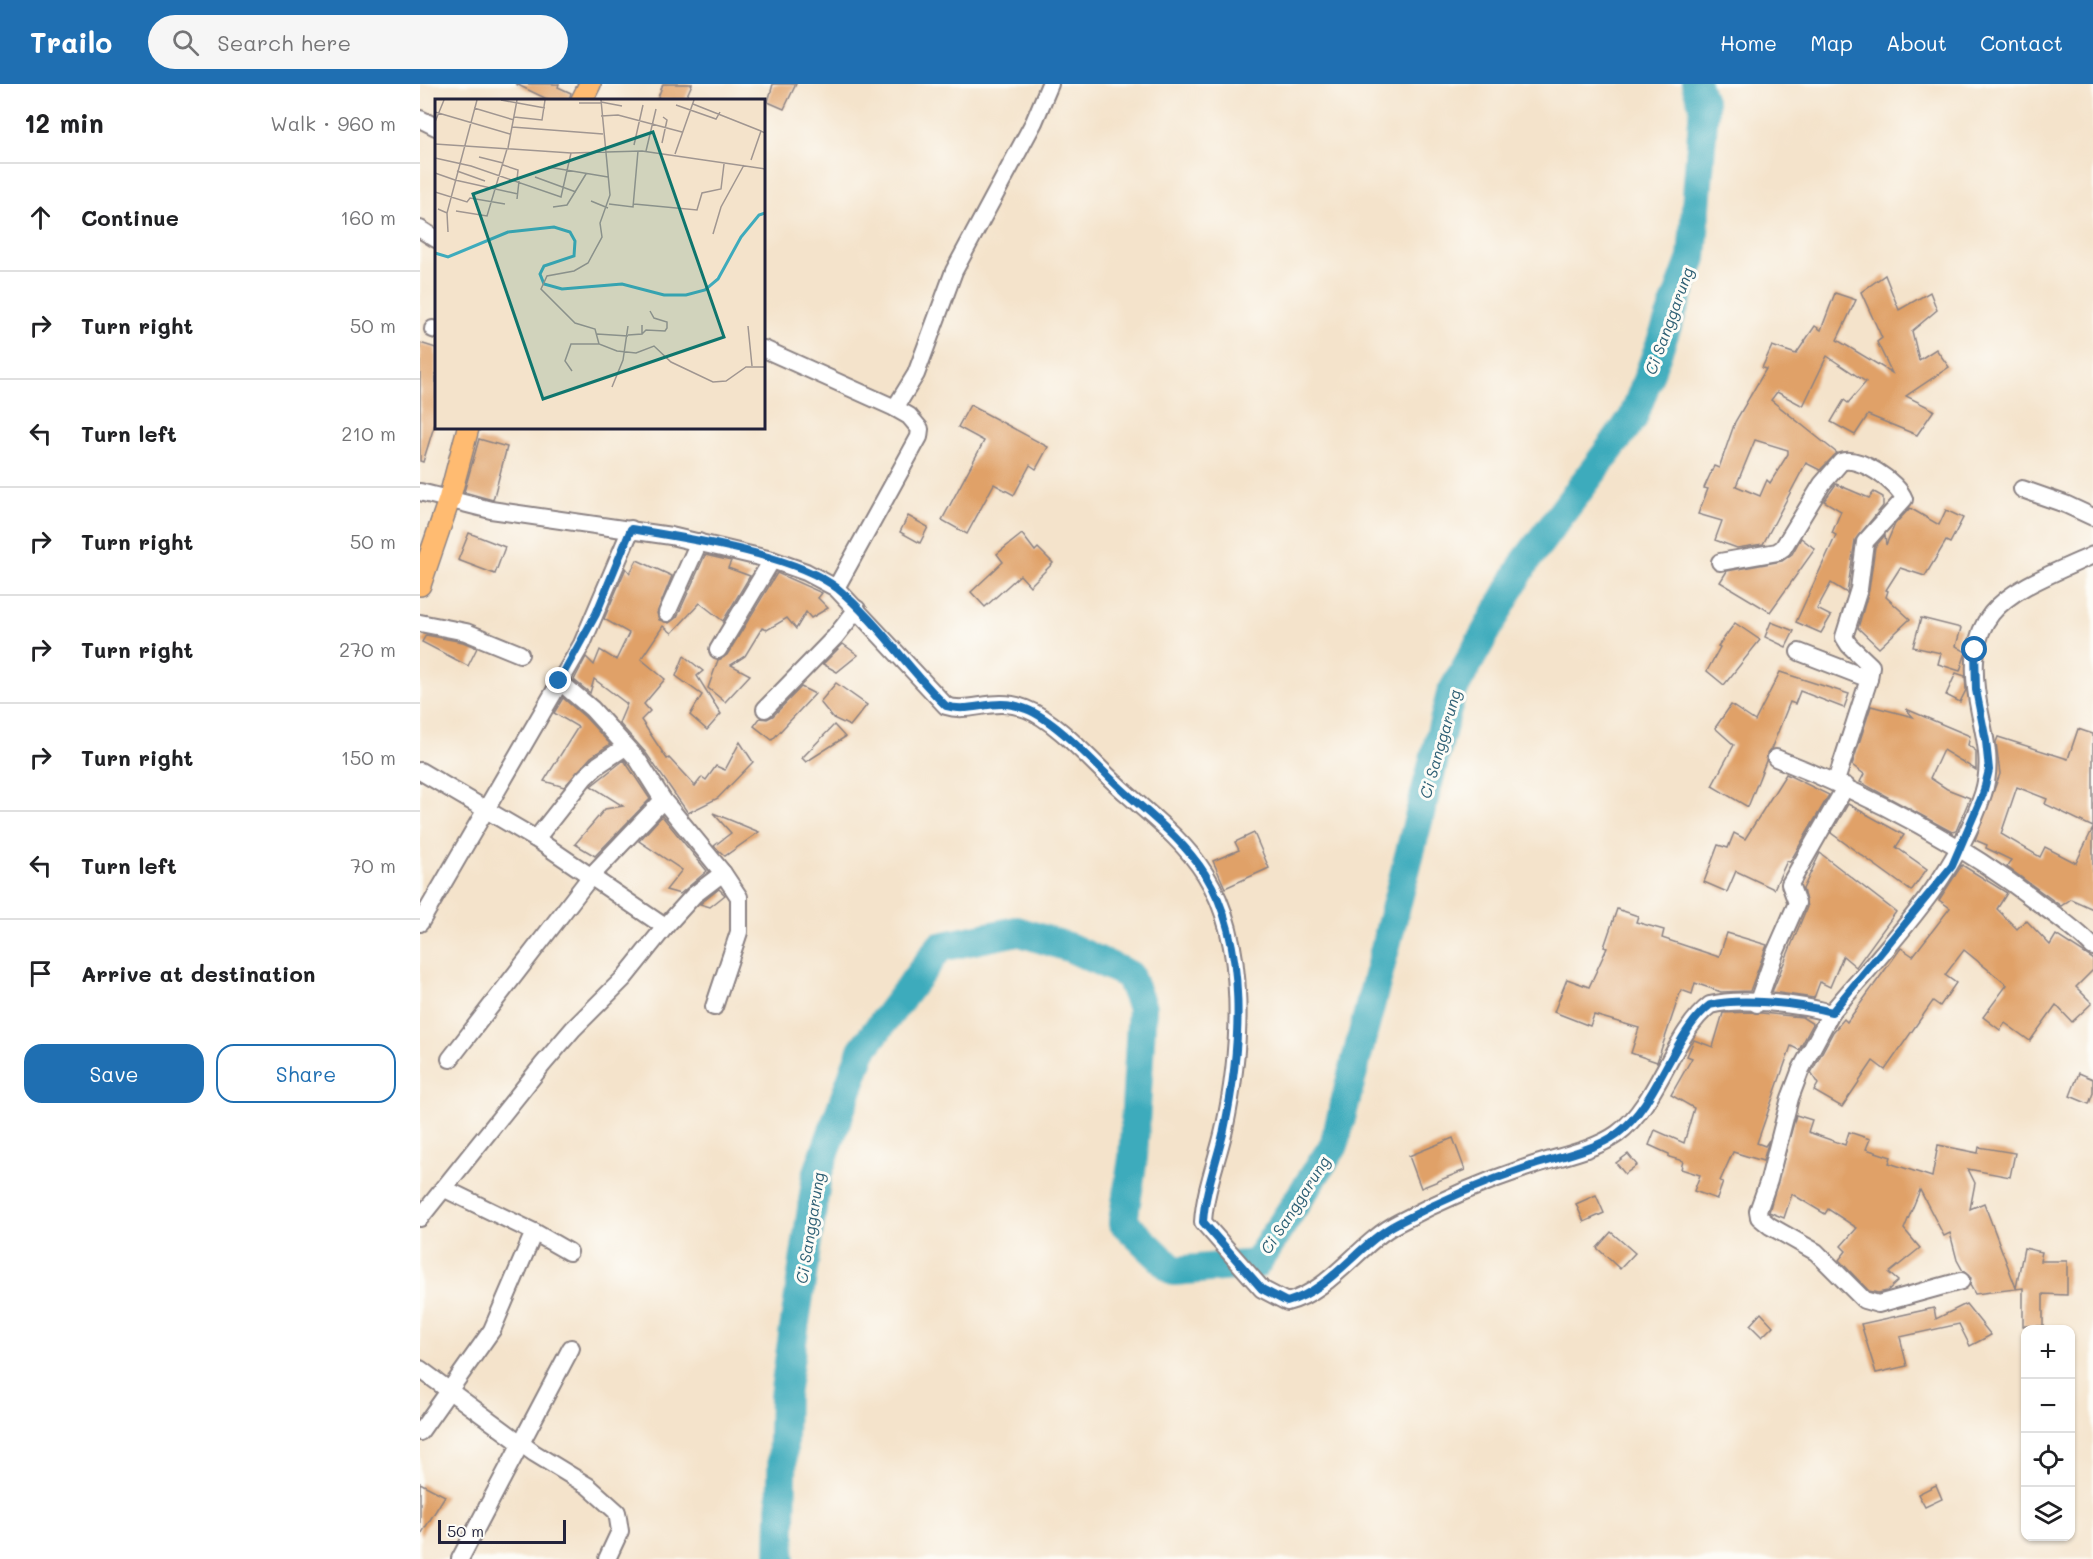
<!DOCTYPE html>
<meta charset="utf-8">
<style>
body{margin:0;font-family:Mali,sans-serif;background:#f6f6f6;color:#202124}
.controls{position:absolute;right:18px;bottom:18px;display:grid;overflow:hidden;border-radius:12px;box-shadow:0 2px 4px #0004}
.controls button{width:54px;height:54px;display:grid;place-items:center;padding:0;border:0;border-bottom:2px solid #e0e0e0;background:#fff;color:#202124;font:30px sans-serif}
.scale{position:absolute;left:18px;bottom:15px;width:128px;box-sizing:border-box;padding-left:6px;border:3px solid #22223b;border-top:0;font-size:16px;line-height:21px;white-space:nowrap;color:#22223b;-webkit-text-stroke:4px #fdfcf7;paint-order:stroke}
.stop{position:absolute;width:18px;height:18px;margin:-14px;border:4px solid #1f6fb2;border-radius:50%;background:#fff}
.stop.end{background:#1f6fb2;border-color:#fff;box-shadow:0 2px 6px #0008}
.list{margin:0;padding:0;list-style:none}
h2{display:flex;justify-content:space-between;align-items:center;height:78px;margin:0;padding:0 24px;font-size:26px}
h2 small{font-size:20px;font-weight:400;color:#757577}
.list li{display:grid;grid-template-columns:39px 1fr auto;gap:18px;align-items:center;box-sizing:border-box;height:108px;padding:0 24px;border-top:2px solid #e0e0e0}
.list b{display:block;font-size:22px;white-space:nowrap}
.list em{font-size:20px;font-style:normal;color:#757577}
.actions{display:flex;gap:12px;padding:18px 24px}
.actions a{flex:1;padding:14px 0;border:2px solid #1f6fb2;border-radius:18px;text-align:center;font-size:21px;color:#1f6fb2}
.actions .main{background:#1f6fb2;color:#fff}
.icon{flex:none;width:33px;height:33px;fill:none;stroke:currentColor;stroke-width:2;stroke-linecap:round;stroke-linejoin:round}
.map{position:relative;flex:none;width:1673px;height:1475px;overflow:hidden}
header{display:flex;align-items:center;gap:36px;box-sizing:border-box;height:84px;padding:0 30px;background:#1f6fb2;color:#fff}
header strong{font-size:28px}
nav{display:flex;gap:33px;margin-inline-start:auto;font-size:21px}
.search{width:420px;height:54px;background:#f6f6f6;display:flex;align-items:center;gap:15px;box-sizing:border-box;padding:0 21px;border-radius:33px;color:#757577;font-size:22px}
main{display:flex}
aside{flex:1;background:#fff}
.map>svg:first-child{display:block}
</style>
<header>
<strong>Trailo</strong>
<div class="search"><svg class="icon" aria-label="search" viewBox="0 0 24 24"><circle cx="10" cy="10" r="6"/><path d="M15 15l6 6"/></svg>Search here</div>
<nav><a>Home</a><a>Map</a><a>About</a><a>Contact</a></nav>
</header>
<main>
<aside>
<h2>12 min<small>Walk · 960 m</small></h2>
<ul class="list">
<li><svg class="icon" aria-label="ahead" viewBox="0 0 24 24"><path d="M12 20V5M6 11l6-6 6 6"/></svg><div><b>Continue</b></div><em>160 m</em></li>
<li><svg class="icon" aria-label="right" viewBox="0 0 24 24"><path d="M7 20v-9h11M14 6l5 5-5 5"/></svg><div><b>Turn right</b></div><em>50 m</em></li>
<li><svg class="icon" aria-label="left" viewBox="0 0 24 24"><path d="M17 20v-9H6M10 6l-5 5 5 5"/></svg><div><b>Turn left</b></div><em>210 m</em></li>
<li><svg class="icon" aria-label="right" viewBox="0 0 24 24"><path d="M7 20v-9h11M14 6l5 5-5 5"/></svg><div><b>Turn right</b></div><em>50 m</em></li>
<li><svg class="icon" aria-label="right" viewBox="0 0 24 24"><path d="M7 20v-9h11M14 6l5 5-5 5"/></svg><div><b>Turn right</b></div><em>270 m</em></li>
<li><svg class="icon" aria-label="right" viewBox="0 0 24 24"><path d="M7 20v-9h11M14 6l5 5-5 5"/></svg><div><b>Turn right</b></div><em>150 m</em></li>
<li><svg class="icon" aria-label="left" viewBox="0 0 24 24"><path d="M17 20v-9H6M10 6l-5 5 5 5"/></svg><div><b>Turn left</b></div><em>70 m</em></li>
<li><svg class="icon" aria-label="arrive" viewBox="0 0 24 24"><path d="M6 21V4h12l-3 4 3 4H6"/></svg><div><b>Arrive at destination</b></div></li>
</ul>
<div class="actions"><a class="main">Save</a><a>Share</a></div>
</aside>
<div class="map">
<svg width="1673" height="1475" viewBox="0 0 1673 1475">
<rect width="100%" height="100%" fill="#fdfcf7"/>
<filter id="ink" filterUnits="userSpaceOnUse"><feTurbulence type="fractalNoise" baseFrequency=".0167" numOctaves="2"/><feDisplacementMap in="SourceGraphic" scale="12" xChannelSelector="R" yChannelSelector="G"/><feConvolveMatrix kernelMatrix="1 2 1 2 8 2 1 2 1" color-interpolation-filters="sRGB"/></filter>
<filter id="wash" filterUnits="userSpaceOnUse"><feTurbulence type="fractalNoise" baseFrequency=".008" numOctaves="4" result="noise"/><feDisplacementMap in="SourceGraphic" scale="24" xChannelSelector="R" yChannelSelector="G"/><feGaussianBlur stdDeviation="1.35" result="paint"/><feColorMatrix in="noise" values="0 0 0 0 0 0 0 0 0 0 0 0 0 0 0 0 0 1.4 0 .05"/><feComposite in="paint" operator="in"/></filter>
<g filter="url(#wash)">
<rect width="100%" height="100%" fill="#f4e3cb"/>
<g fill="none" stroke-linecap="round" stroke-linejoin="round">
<path stroke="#3eabbc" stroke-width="30" d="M360,1475L364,1312L397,1091L442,966L520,863L597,847L651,864L709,891L722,924L713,1074L703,1138L754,1187L836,1180L914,1061L1031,610L1105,478L1213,334L1272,174L1284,23L1276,0"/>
</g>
<g id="blocks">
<g fill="#e0a168" fill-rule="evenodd">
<path d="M96,0H139L138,3L151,9L149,16H129Z"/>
<path d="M243,0H272L265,16H237Z"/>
<path d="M353,0H376L364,25L348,18Z"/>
<path d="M1465,191L1479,226L1510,208L1517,226L1492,247L1499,276L1516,265L1529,283L1486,312L1514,326L1497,351L1448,331L1435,351L1411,338L1424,316L1428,319L1446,298L1407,272L1383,322L1357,308L1351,316L1417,369L1400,386L1386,379L1343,460L1317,464L1295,456L1302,437L1278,430L1288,405L1284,404L1294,382L1299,384L1315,338L1346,285L1342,284L1352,262L1376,270L1395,242L1401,246L1415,209L1436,216L1417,256L1472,289L1457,258L1462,254L1441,208ZM1335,356L1368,366V370L1350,399L1347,396L1340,412L1316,402Z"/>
<path d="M0,259L16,264V336L3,378L0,377Z"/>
<path d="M550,321L628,363L616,385L610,381L594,411L574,400L547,450L522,436L564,357L538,343Z"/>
<path d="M59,355L87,363L73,416L44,408Z"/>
<path d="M1416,400L1449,414L1454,408L1463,413V422L1435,456L1427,509L1411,499L1397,525L1411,532L1401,549L1376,538L1416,451L1412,449L1421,427L1404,417Z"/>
<path d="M1490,424L1519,441L1526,426L1543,434L1530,459L1526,457L1505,492L1480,484L1466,506L1468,507L1466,513L1490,535L1459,564L1438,544L1449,506L1455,463L1465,451L1466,461L1475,440Z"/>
<path d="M488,432L508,443L500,459L480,448Z"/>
<path d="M49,449L85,463L75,490L38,476Z"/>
<path d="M602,450L615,467L618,464L633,479L610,502L600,491L565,523L551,508L583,478L577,470Z"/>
<path d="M1381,454L1395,465L1350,528L1300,498L1307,487L1362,477L1372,470Z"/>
<path d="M285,471L311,477L308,484L330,492L303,537L280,519L252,549L243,542L221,575L245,595L224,620L230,627L221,636L247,675L249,674L275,702L282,693L286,696L296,682L305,686L320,658L333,678L298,714L268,729L226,669L199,639L207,620L174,595L170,609L154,596L166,573L174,581L180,566L196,576L209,549L184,535L206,484L210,489L217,476L252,492L237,529L239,536L249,539L257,533Z"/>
<path d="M357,489L402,509L398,514L408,524L391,534L386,528L376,545L367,534L347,546L342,544L325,572L311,581L330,591L305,618L288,604L298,576L307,571Z"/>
<path d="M1501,534L1541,544L1536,562L1546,568L1540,587L1518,580L1521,569L1493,563Z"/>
<path d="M1351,538L1374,547L1366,563L1345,553Z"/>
<path d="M1315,539L1340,556L1304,601L1287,587L1300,563L1298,562Z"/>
<path d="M6,551L43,558L57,564L48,582L2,558Z"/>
<path d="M423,560L438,571L417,588L403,580Z"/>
<path d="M264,572L283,587L277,592L301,630L287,646L270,631L282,611L256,592Z"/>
<path d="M1360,588L1429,610L1424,624L1380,607L1375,620L1370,618L1351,665L1347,670L1346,677L1328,723L1292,702L1314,661L1295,644L1311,621L1335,637Z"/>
<path d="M1536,589L1545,592L1546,606L1540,618L1526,611Z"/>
<path d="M416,599L447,621L430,642L413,634L400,618Z"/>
<path d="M381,603L395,610L352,656L334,642L340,634L347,635L353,632Z"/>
<path d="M143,614L165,633L190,660L171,673L144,703L124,697L158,643L134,629Z"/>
<path d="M1451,622L1493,633L1486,625L1550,652L1548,661L1556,667V686L1523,666L1510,694L1527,705L1550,714L1536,747L1532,748L1440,698L1444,690L1432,681Z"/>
<path d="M414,641L425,653L386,678L382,674Z"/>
<path d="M1658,645L1673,650V743L1625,720L1627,715L1597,703L1581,750L1620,773L1625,763L1656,779L1673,744V825L1651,815L1641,822L1587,783L1591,776L1566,764L1567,761L1555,756L1580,690L1576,658L1578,653L1648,675Z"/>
<path d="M204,676L230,715L175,772L155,760L185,725L203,722L171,702Z"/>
<path d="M1366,690L1409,711L1370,778L1367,777L1354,805L1316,787L1307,808L1284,798L1298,761L1308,764L1314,749L1325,755Z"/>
<path d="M1428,720L1484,751L1476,763L1507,785L1491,807L1411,749Z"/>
<path d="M293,729L339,748L305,772L294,762L311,749Z"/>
<path d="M242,732L287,787L260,810L246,806L262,786L219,757Z"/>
<path d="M834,749L849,784L805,804L793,777L819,766L815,758Z"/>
<path d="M1400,769L1476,828L1436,883L1423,872L1410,903L1400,898L1394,914L1352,908L1387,823L1383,805Z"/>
<path d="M1542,781L1587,809L1577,825L1597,845L1606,836L1630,861L1636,851L1673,875V886L1656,903L1672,919L1652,938L1636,921L1610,957L1585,939L1580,946L1563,933L1587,901L1544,866L1525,891L1536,899L1520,922L1513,917L1465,986L1453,977L1422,1023L1394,1007L1398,1000L1391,989L1413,948L1424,935L1427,938L1481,864L1493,872L1530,824L1519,816Z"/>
<path d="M299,805L305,811L290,823L280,820Z"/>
<path d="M1197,825L1218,832L1216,838L1244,846L1242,854L1299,873L1307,849L1347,861L1330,907L1301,908L1275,899L1272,910L1261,906L1237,978L1211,969L1219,944L1174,931L1170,942L1134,928L1147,895L1169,903L1187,864L1184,863Z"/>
<path d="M1331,928L1382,933L1393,940L1379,966L1371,962L1337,1059L1345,1062L1349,1056L1343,1077L1313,1068L1300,1097L1303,1098L1297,1115L1274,1107L1280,1091L1261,1085L1263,1077L1249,1073V1070L1229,1061L1235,1046L1264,1059L1274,1024L1251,1011L1272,974L1267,972L1274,956L1293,963L1303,929Z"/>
<path d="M1659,989L1673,995V1009L1669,1020L1650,1012Z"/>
<path d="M1376,1031L1392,1036L1388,1048L1425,1061L1429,1048L1450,1055L1446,1065L1471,1073L1469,1079L1512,1093L1518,1061L1558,1069L1559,1063L1595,1069L1590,1093L1548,1085L1555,1099L1550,1125L1564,1119L1596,1204L1604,1164L1622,1168L1620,1177H1647V1211L1623,1210V1242H1603V1204L1555,1210L1550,1201L1551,1194L1543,1187L1537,1176L1530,1149L1524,1152L1500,1106L1484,1145L1500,1164L1469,1189L1478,1197L1467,1207L1458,1209L1449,1207L1419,1176L1426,1167L1421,1162L1437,1144L1408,1125L1405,1130L1372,1110L1364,1134L1349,1128Z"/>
<path d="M1033,1054L1045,1086L1001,1104L989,1072Z"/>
<path d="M1208,1070L1217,1081L1205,1090L1196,1079Z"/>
<path d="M1176,1111L1184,1129L1164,1138L1156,1120Z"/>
<path d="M1191,1148L1215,1169L1200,1185L1177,1164Z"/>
<path d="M1546,1220L1571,1251L1550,1262L1539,1240L1480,1253L1487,1282L1456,1289L1441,1240L1514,1224L1516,1235Z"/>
<path d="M1341,1229L1353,1242L1342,1253L1330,1241Z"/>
<path d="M0,1399L25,1412L0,1452Z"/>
<path d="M1516,1401L1522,1415L1505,1423L1498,1410Z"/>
</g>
</g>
</g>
<g filter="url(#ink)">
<use href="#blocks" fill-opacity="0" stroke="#8b8283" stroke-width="1.5"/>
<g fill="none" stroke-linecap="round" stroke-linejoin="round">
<g stroke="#8b8283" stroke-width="20">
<g id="minor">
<path d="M0,35L16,43"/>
<path d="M0,145L16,155"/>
<path d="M13,245L16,246"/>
<path d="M344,265L475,324L489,332L500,345L499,353L416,504"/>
<path d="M475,324L496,290L534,187L614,38L630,0"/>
<path d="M1602,405L1645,420L1673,433"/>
<path d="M0,408L71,426L251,452L352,476L386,488L416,504L526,622C551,630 574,612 606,625C638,637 678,685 706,709C733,733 765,758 785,790C829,860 821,968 804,1046C797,1077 785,1106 783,1138L842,1205L867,1218C911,1207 939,1159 978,1139C1019,1117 1063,1098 1108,1083C1136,1073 1173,1067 1197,1050C1239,1019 1253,949 1290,921C1321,913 1380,920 1411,929C1468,861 1535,796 1563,710C1572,682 1566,657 1560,629C1538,522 1587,510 1673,471"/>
<path d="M1300,478L1357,468L1363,464L1402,400L1421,378C1438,371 1478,398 1484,415L1445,458L1439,505L1424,553L1429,561L1451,582L1449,595"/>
<path d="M247,529L279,458"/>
<path d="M0,539L46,548L100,570"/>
<path d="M298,566L352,476"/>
<path d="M1379,568L1449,595L1416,697"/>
<path d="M139,597L172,625L218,676L243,716L303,789L319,813V848L294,923"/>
<path d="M345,625L415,553L437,525"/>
<path d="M1356,674C1450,711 1540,758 1620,820C1638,833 1657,846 1673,863"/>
<path d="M0,687L116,755L245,843L204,894L153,945L123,980L0,1134"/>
<path d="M116,755L164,694L178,681L205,663"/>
<path d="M0,839L162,560L211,445"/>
<path d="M245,843L274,811L303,789"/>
<path d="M1337,920L1355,869L1377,819L1370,800L1426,702"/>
<path d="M1411,929L1381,985L1370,1014L1349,1096L1338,1127L1339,1133L1350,1142L1396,1168L1444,1216L1458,1220L1541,1197"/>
<path d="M30,975L171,792L243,716"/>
<path d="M23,1104L114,1148L149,1168"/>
<path d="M0,1285L114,1369L168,1402L197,1428L200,1447L187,1475"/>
<path d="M0,1348L72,1246L114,1148"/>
<path d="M40,1475L151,1264"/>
</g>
</g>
<g stroke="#8b8283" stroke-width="24">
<g id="major">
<path d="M162,16L170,0"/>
<path d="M0,501L29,416L48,344"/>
</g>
</g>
<use href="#minor" stroke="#fff" stroke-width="16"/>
<use href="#major" stroke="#ffbb71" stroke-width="21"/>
</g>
</g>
<g fill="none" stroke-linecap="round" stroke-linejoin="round" filter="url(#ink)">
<path stroke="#1f6fb2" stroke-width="8" d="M139,597L176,530L211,445C266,454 374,470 417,504C458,538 488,585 526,622C552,630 574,612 606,625C638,637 679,685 706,709C733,733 765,758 785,790C829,861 821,967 804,1046C797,1077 785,1106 783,1138L842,1205L867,1218C911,1206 939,1159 978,1139C1020,1117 1063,1098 1108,1083C1135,1074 1175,1066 1197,1050C1239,1019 1253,949 1290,921C1321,913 1380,920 1412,928L1532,782L1563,710L1569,686L1566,657L1556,606L1555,566"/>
</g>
<g text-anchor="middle" stroke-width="6" stroke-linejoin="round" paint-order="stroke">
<g font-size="16" font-style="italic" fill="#2f6075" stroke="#fdfcf7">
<text transform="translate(1249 237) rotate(-70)" y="6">Ci Sanggarung</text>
<text transform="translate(1020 660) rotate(-74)" y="6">Ci Sanggarung</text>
<text transform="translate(875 1121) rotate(-57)" y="6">Ci Sanggarung</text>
<text transform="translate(390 1144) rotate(-81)" y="6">Ci Sanggarung</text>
</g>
</g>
<g transform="translate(15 15)">
<rect width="330" height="330" fill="#f4e3cb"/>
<path fill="none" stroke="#3eabbc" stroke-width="3" d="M0,154L13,158L73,133L119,128L135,133L140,142L139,157L109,167L105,175L109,185L127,190L187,185L229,196H251L270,191L283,180L306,138L324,116L330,114"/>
<path fill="none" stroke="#a09691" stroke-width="1.5" d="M66,1L110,9M166,1L175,96L165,124L167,138L153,164L139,172L112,177L106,190L140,224L160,230L164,245L182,252L201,254L219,247L236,263L278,283L291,282L311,268H330M166,3L187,7M144,4H166M258,5L326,32M241,6L281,20L285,13M39,9L79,21M0,13L75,35M166,17L183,16L247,33M79,18L107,21L110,1M0,23L9,1M77,28L168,35M227,44L232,21L228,18M0,45L136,54L207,52L330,70M199,46L208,6M73,49L82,1M211,52L221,10M240,55L259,1M44,58L68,64M0,59L36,67L126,98L136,54M316,61L326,32L330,34M68,66L83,71L82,81M113,68L173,78M22,72L50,82M0,74L20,81M100,78L141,93M20,81L83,95M0,93L32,103L35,99L70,105M82,100L84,82M156,102L173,109M174,105L198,108L203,52M199,105L262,111L267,94L286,90L289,65M118,108L132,106L151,75M3,110L12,114L42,1M21,112L52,117L72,50M12,114L13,133M278,135L286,108L309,66M313,227L317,267M162,235L193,237M207,235L211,231L230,232L232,229V223L219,219L215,212M193,236L207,235V226M137,272L130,262L136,245H164M177,288L188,261L193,227"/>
<path fill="#0f766e" fill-opacity="0.15" stroke="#0f766e" stroke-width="3" d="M218,33L289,238L108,300L38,95Z"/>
<rect width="330" height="330" fill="none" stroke="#22223b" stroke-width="3"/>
</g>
</svg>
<div class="controls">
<button>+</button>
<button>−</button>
<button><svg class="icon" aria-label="locate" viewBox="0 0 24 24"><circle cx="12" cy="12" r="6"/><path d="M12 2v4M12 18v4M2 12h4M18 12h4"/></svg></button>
<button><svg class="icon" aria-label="layers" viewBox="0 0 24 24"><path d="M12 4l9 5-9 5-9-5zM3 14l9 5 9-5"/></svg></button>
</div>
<div class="scale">50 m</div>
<div class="stop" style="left:1555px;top:566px"></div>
<div class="stop end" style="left:139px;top:597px"></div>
</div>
</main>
